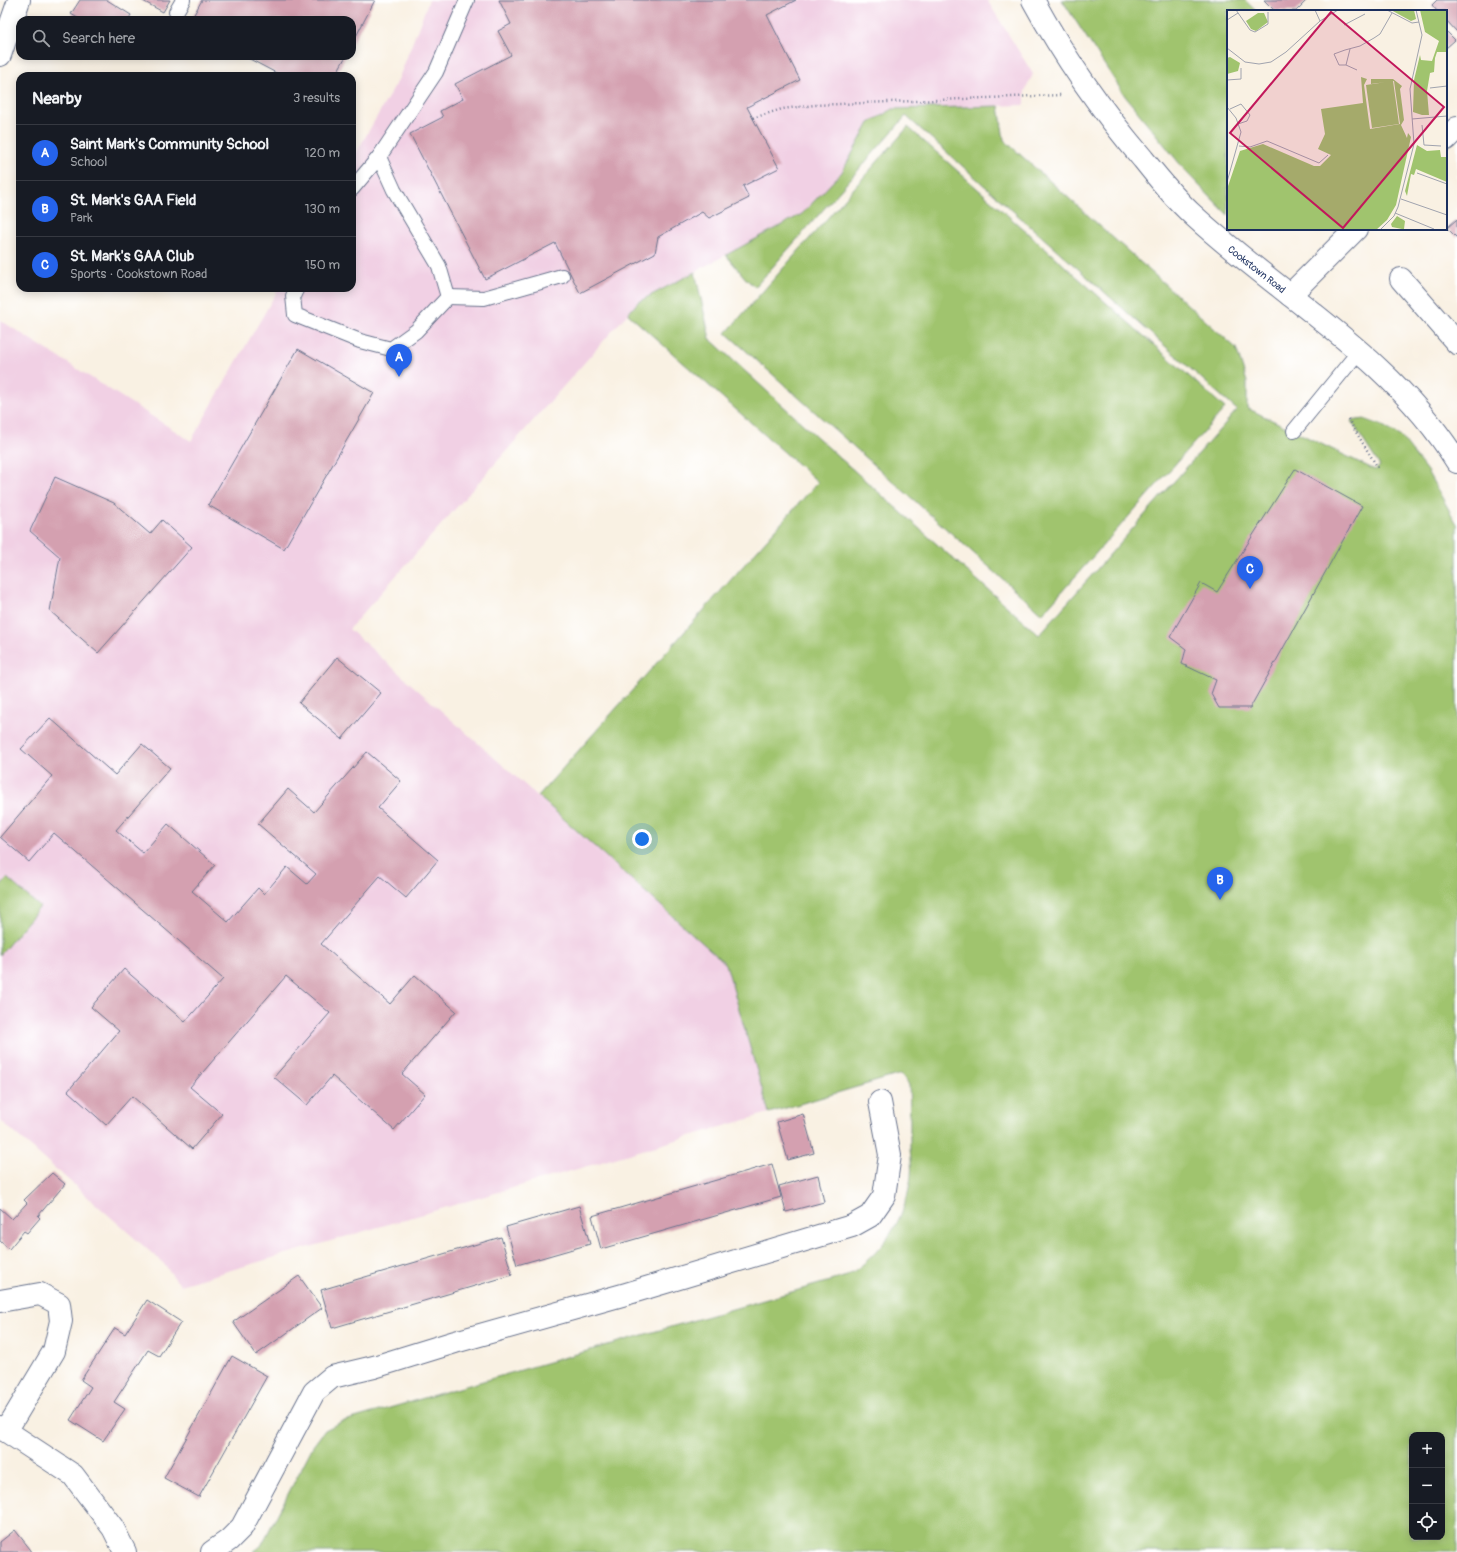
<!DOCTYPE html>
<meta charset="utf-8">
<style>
body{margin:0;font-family:Pangolin,sans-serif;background:#242831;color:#f1f3f6}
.controls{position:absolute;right:12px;bottom:12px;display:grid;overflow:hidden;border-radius:8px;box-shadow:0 2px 10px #0003}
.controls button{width:36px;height:36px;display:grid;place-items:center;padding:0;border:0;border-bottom:1px solid #363941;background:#171b24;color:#f1f3f6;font:20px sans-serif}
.you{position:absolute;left:642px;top:839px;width:14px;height:14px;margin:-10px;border:3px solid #fff;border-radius:50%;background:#1a73e8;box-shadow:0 0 0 6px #1a73e833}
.badge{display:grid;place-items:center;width:26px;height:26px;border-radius:50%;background:#2563eb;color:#fff;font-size:13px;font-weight:700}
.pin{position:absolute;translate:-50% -33px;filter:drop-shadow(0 1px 2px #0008)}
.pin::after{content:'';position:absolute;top:21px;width:14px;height:12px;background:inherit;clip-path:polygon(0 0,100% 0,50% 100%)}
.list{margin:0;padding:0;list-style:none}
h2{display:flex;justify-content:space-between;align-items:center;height:52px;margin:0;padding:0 16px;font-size:17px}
h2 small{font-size:13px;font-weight:400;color:#9ea1a6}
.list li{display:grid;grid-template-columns:26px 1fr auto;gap:12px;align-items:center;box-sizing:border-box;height:56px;padding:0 16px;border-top:1px solid #363941}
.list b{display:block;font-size:15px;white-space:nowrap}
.list p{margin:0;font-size:13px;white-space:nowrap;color:#9ea1a6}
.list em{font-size:13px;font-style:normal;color:#9ea1a6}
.icon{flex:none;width:22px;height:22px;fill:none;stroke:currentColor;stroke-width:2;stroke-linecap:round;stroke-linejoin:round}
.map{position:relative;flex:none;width:1457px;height:1552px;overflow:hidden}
.search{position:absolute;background:#171b24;box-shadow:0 2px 10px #0003;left:16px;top:16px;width:340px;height:44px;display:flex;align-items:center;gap:10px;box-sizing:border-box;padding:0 14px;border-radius:12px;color:#9ea1a6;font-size:15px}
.panel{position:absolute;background:#171b24;box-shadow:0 2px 10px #0003;left:16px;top:72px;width:340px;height:220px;border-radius:12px}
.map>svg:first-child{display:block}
</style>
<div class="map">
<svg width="1457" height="1552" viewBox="0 0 1457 1552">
<rect width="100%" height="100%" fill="#fff"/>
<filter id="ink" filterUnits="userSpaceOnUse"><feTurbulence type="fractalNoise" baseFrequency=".025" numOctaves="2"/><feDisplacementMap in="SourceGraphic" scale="8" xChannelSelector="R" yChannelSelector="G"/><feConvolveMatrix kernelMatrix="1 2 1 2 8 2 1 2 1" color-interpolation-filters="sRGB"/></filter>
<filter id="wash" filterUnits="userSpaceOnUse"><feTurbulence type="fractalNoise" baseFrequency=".012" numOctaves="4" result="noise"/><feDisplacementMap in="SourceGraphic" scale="16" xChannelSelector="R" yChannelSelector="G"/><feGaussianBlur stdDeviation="0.9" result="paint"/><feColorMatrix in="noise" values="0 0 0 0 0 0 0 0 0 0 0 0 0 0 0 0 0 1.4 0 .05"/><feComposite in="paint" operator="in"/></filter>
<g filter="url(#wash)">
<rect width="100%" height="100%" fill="#f9f1e3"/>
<path fill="#f1d0e4" d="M429,0H987L1033,74L1025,91V105L893,109L869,123L842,172L802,214L638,302L349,629L727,964L769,1113L180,1285L163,1263L0,1120V320L191,441L279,288H352V160L398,80Z"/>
<g fill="#a0c46e" stroke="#5e7a66" fill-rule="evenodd">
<path d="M1062,0H1245L1256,11H1228V215L1188,174L1125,96Z"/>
<path d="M999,106L1004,140L1236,348L1247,382V408L1375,470L1380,466L1351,421L1364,419L1383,426L1401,437L1427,471L1457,524V1552H253L261,1546L313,1446L325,1430L341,1422L847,1276C883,1252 906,1220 911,1176C912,1168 911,1158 910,1149C910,1128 910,1106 909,1085L901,1074L769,1113L726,964L538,796L818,482L628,314L638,302L695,272L710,339L840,458L1039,635L1237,410L906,116L755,287L746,279L726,255L802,214L842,172L869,123L893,109ZM1412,1435H1442V1537H1412Z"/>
<path d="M908,127L1225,408L1042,614L726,333Z"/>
<path d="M7,878L40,907L0,955V886Z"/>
</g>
<g id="blocks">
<g fill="#d4a0b0">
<path d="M80,0H107L131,15L128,20H81L71,14Z"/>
<path d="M141,0H170L163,12Z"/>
<path d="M202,0H375L352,44V20H191Z"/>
<path d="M499,0H796L767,15L800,80L747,107L779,168L743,186L749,198L709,218L702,212L658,237L655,253L580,293L555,243L485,279L410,134L443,117L440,111L463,99L455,84L511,55L498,31L511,24Z"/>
<path d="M1264,0H1307L1296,11H1275Z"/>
<path d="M1437,0H1457V32L1446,20V11H1437L1432,5Z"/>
<path d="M1446,31L1455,40L1446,48Z"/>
<path d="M244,56H346L335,76H282Z"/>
<path d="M1457,219V238L1447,228Z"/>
<path d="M298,349L374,393L284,549L208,505Z"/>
<path d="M1295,469L1362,506L1250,708H1219L1211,694L1216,680L1182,664L1186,649L1170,637L1201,583L1217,592Z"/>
<path d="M55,477L114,503L150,534L162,520L192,547L98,653L50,611L60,557L30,531Z"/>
<path d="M337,657L381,693L342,739L299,703Z"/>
<path d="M50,718L115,775L142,744L170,768L116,830L143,853L168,824L215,865L192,891L228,922L258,888L264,894L287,867L307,884L316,874L258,824L288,789L314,812L367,752L401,781L378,808L438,860L406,898L380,876L321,944L390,1004L415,975L456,1011L402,1074L425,1094L394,1130L332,1076L307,1105L274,1077L330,1013L286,976L190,1087L222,1114L192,1149L132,1096L106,1125L68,1091L119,1031L91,1007L124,969L185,1022L223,979L54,833L29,862L0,837L52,776L21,749Z"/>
<path d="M803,1114L814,1153L788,1160L777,1122Z"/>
<path d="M772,1164L781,1197L601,1249L592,1216Z"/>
<path d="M52,1173L65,1184L38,1216L40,1218L27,1233L24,1231L9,1249L0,1241V1208L12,1219L27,1203L24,1200Z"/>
<path d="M818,1175L824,1202L786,1212L779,1186Z"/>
<path d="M579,1206L590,1244L517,1265L506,1227Z"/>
<path d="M501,1237L512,1275L332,1328L321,1290Z"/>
<path d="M299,1276L322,1308L256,1355L233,1322Z"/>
<path d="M147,1300L181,1322L159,1356L148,1350L114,1402L125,1409L103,1441L70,1420L91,1387L81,1380L115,1328L125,1334Z"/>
<path d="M232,1356L267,1376L199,1497L164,1478Z"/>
<path d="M15,1530L30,1549L32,1552H0V1542Z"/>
</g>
</g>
</g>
<g filter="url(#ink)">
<use href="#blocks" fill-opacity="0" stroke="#69738d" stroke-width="1"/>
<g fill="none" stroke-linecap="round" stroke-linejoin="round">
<g stroke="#69738d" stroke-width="16">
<g id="lane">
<path d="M176,12L183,0"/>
<path d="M352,189L379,157L436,72L467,0"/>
<path d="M297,288L293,296L295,315L360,341L391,349L416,331L448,297L439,266L394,190L379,157"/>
<path d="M448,297L484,298L562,276"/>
<path d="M1294,431L1360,350"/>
</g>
</g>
<g stroke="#69738d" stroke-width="24">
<g id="street">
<path d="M0,55L19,0"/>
<path d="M1446,139L1457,128"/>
<path d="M1401,279L1457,343"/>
<path d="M1290,295L1356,229"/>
<path d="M0,1301L40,1294L59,1304L61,1321L54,1351L6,1431"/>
<path d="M0,1427L73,1475L113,1528L125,1552"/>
<path d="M212,1552L229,1540L242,1527L314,1392L332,1377L374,1367L455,1342L626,1294L852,1226L870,1216L884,1196L890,1155L880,1102"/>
</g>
</g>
<g stroke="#69738d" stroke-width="24">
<path id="secondary" d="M1033,0C1064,57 1101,110 1143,159C1159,179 1175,199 1194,216C1282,297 1393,358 1457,462"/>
</g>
<g stroke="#69738d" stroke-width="2.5" stroke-dasharray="1 3" stroke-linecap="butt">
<path d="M753,118L782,109L815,105L1061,95"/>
<path d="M1348,419L1378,468"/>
</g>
<use href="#lane" stroke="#fff" stroke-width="14"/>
<use href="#street" stroke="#fff" stroke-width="22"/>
<use href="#secondary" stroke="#fff" stroke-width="22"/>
</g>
</g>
<g text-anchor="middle" stroke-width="3" stroke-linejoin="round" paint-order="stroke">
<g font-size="10" fill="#1b2f5e" stroke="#fff">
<text transform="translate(1257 269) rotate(38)" y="4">Cookstown Road</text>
</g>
</g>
<g transform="translate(1227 10)">
<rect width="220" height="220" fill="#f9f1e3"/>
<path d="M164,0H187L189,9L184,11ZM193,0H220V42H210L208,48L207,62L203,63L200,81L202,105H195L186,102L187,70L193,45L194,50L205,51L212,31L198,22ZM31,3H37L41,12L29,21L24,19L19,11ZM3,47L13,53L11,61L0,64V48ZM134,67L140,69L137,75L143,119L173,114L167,71L144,74V69H166L175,76L173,79L177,110L174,115L180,128L181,123L184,127L169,195L160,210L149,220H0V179L13,141L36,134L87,156H93L104,145L91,139L98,124L94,99L136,93ZM166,71L172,114L145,118L139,75ZM190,135L200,141L213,140L214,147H220V172L189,159L187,165L184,164L180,186L178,181ZM170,206L178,211L177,219L180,220L165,217L164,214Z" fill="#a0c46e"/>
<path fill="none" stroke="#a0a3ae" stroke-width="1" d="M9,0L23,20L28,22L41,14V2M88,0L93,11M160,0L185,13L192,12M0,10L11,3M117,15L138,4M0,38L18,52L32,54L44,52L59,42L93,11L111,0M123,39L119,55H112L107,44L118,40L133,36L147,28L153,24L165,3M119,55L130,60M0,70L14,69V58M203,78L220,76M0,97L9,108L14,122L0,172M3,99L14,94L23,105L20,111L11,114M185,109L220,106M195,115L197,135L214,136M12,136L23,137L40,131L92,153L101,145M190,163L220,174M174,189L220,205M168,203L207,219M153,220L167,206L171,197L187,134L183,79L195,25L189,0"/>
<path fill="#c2185b" fill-opacity="0.15" stroke="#c2185b" stroke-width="2" d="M104,2L217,97L116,218L3,123Z"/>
<rect width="220" height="220" fill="none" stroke="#1b2f5e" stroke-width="2"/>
</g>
</svg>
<div class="controls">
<button>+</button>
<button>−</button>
<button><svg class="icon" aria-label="locate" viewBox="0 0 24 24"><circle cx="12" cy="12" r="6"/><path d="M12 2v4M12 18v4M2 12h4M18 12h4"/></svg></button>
</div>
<div class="you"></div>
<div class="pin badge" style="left:399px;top:377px">A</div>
<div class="pin badge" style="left:1220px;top:900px">B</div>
<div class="pin badge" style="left:1250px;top:589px">C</div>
<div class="search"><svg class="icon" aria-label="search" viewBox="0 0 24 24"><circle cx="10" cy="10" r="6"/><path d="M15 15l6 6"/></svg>Search here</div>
<section class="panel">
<h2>Nearby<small>3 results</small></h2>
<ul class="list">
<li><span class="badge">A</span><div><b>Saint Mark's Community School</b><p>School</p></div><em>120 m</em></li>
<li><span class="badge">B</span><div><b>St. Mark's GAA Field</b><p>Park</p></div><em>130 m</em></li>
<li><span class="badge">C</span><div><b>St. Mark's GAA Club</b><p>Sports · Cookstown Road</p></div><em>150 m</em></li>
</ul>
</section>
</div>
